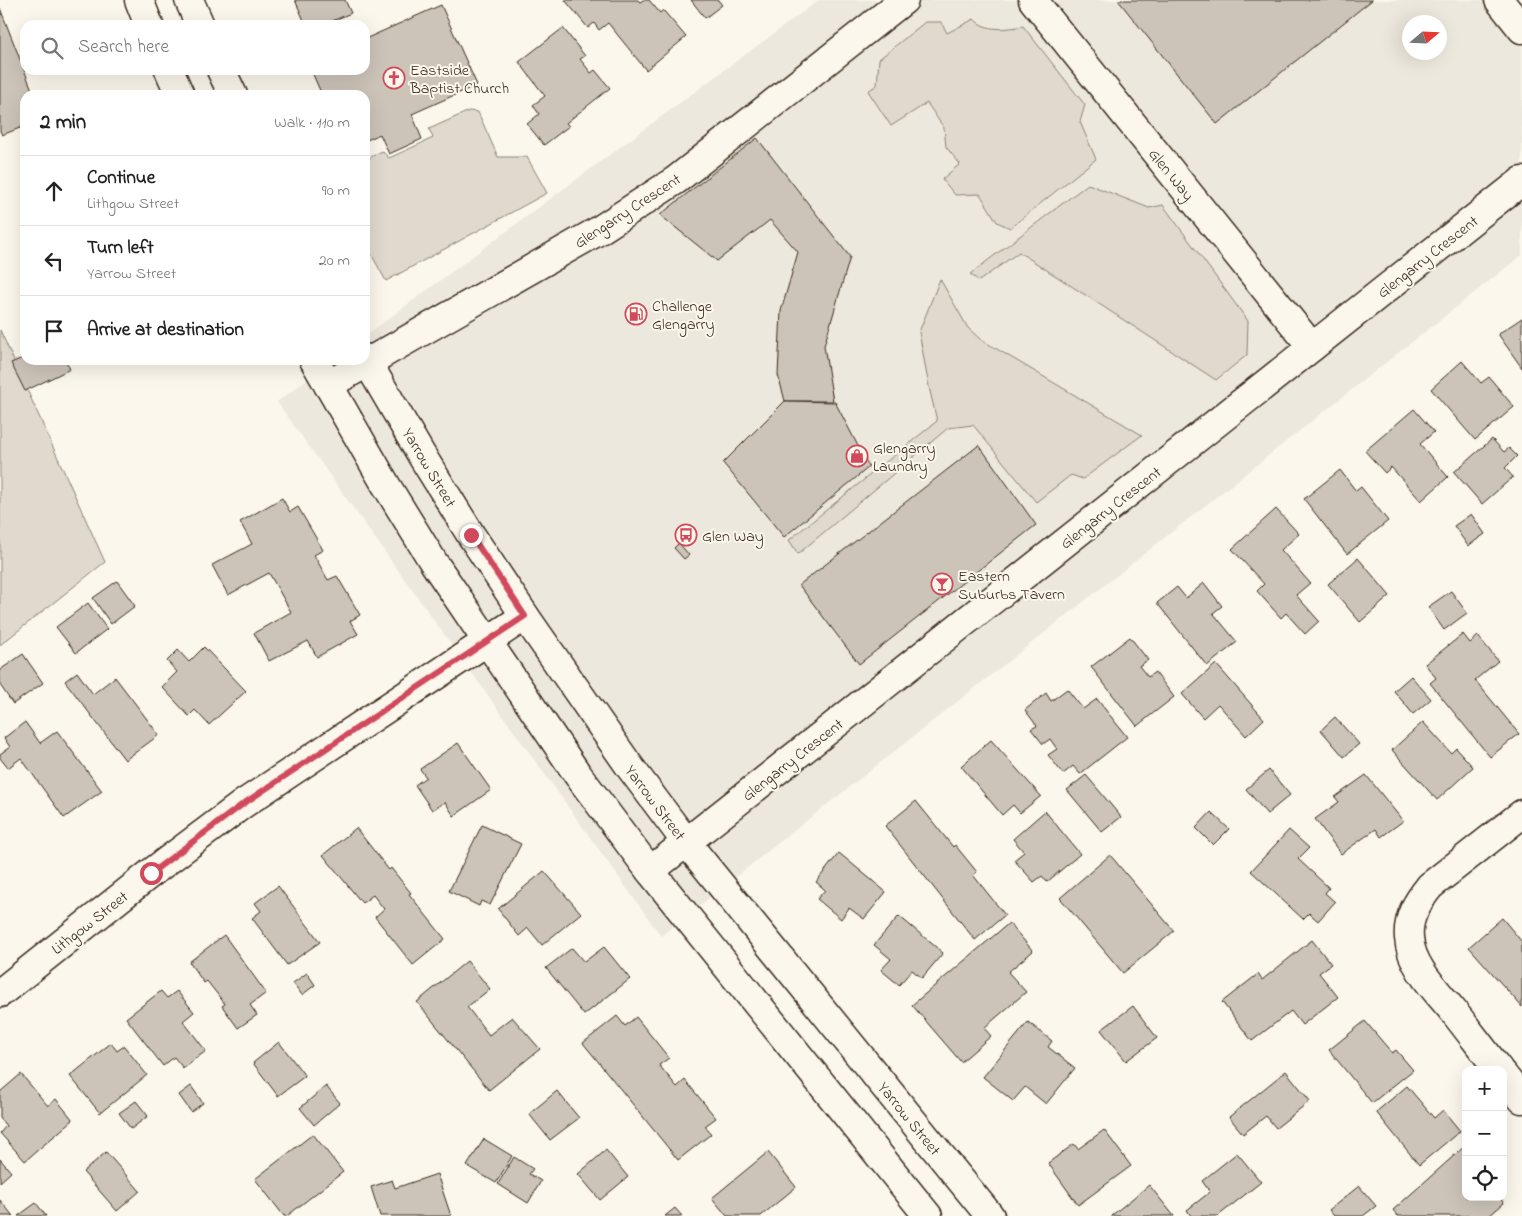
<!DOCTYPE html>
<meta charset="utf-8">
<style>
body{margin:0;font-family:"Indie Flower",sans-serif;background:#f6f6f6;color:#222}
.controls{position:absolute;right:15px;bottom:15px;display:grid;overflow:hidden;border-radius:10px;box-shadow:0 5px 20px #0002}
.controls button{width:45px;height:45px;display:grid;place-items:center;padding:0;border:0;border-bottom:1px solid #e0e0e0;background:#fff;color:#222;font:25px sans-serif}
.compass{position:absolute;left:1402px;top:15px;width:45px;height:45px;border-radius:50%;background:#fff;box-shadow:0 5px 20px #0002;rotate:71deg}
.stop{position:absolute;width:15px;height:15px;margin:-11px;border:4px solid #d1495b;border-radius:50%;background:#fff}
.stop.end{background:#d1495b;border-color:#fff;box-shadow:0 1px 5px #0008}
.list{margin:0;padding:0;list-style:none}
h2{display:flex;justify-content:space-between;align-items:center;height:65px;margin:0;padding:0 20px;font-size:21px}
h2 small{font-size:16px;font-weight:400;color:#767676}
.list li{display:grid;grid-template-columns:32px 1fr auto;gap:15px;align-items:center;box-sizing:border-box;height:70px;padding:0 20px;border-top:1px solid #e0e0e0}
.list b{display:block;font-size:19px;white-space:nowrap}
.list p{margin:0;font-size:16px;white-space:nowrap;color:#767676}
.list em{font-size:16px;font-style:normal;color:#767676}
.icon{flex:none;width:28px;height:28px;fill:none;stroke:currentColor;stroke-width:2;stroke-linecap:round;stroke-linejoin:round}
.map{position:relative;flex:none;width:1522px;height:1216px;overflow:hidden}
.search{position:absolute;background:#fff;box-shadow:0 5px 20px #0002;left:20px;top:20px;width:350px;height:55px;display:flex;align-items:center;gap:12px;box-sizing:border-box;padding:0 18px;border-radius:15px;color:#767676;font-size:19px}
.panel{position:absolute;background:#fff;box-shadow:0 5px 20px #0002;left:20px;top:90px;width:350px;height:275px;border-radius:15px}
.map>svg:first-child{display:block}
</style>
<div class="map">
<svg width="1522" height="1216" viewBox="0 0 1522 1216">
<rect width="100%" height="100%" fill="#fbf7ec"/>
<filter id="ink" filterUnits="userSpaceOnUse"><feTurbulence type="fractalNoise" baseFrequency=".02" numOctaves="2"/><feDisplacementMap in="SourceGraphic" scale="10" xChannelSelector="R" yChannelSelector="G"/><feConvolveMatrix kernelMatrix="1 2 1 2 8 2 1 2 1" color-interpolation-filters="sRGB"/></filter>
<g filter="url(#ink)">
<path fill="#ede8dd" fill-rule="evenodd" d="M819,0H1522V255L661,936L277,402L333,360H365V336ZM1410,22H1440V52H1410Z"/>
<g fill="#dfd9ce" stroke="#8d8276">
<path d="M974,19C986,32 1007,29 1023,26L1085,105L1080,122L1096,159L1010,228L997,222L980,194L955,195L942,179L960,164L946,147L944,128L927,103L891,126L868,91L877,85L879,59L925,22H941L947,33Z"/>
<path d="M469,111L478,112L498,157H527L547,193L386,281L365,243V160L382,151L389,158L433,138L429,129Z"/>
<path d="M1088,184L1149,208L1163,205L1248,321L1247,355L1216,380L1019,252L979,281L970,274Z"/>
<path d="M940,279L968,328L980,339L1142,435L1083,479L1071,475L1036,502L973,425L948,428L798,554L789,540L937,421L929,387L919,332Z"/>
<path d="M0,330L105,562L0,645Z"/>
</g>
<g fill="#ccc4b9" stroke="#3b2a1e">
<path d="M295,0H345L351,13L323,25H306Z"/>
<path d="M565,0H638L640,2L643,0H649L660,13L663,10L686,37L646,70L608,23L599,30L594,23L588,28Z"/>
<path d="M691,0H718L722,5L705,18Z"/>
<path d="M1118,0H1372L1217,124Z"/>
<path d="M441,5L477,85L412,114L422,139L389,154L380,134L365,141V95H322L311,70H365V39Z"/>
<path d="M0,8L34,95H25V126L2,135L0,131Z"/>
<path d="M563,28L585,56L580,59L591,73L595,70L610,88L566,123L569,126L544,145L527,124L539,114L533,105L545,96L519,62Z"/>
<path d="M757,138L850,257L824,346L833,401H785L778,375L781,311L798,252L770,220L717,261L660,215Z"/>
<path d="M1522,318V368L1498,334Z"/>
<path d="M25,357V360H65L70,369L25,391L11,363Z"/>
<path d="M1462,361L1481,383L1489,377L1514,407L1475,440L1431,389Z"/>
<path d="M785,401L835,402L869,467L784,537L723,463Z"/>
<path d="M1414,409L1434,432L1420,444L1448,477L1421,501L1391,467L1385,473L1365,451Z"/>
<path d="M1492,439L1504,452L1509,448L1517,456L1505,468L1513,477L1482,504L1454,472Z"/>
<path d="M979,445L1036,525L859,664L799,585Z"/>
<path d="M1340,470L1356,491L1361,487L1388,521L1347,554L1304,499Z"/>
<path d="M282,498L290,512L298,507L323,550L314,555L328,580L337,576L360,615L350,621L358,634L317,657L308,641L269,661L254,633L291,612L269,573L228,595L212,565L252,544L240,522Z"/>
<path d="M1276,509L1299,534L1281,550L1310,583L1296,595L1319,621L1305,634L1286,613L1281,618L1257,591L1264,584L1232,549Z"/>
<path d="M1471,514L1485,534L1468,546L1454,526Z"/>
<path d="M679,543L689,555L684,559L674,548Z"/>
<path d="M1358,558L1390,596L1360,622L1328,584Z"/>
<path d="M117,581L135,606L111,624L93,598Z"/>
<path d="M1204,583L1222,606L1213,613L1237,642L1207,666L1157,603L1177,587L1186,598Z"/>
<path d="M1451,591L1467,613L1444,630L1428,607Z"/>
<path d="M88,603L107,629L76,653L56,627Z"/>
<path d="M1463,634L1470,643L1478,636L1498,661L1475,680L1519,734L1490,757L1430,683L1436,678L1425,664Z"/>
<path d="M1130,637L1148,660L1139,666L1148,677L1155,672L1174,697L1137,726L1091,667Z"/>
<path d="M204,647L246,691L209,725L195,710L189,716L162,687L177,672L167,661L178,650L189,662Z"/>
<path d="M23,654L43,683L13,704L0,685V670Z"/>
<path d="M1216,664L1264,719L1246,736L1218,704L1203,718L1182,694Z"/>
<path d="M77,672L93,694L115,677L159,735L125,760L65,681Z"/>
<path d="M1411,676L1431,699L1413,714L1394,691Z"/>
<path d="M1067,689L1083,709L1097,699L1127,737L1080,774L1073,766L1063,774L1048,755L1057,749L1050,739L1043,744L1031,729L1037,726L1025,710L1046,693L1051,701Z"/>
<path d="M1335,717L1359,744L1344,757L1321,730Z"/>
<path d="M25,722L40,743L57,731L102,791L64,818L21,758L8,768L0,758V754L10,747L4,738Z"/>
<path d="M1423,722L1451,753L1456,748L1473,767L1437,800L1392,750Z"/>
<path d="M991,740L1041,796L1020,813L1013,805L1002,815L961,766Z"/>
<path d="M458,743L491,790L454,816L445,802L432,810L415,785L426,777L420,769Z"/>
<path d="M1269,770L1290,795L1267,814L1246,789Z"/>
<path d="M1086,775L1121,817L1102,832L1067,790Z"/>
<path d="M1366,775L1403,821L1381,837L1376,829L1341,854L1315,819L1339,802L1335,797Z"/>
<path d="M916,801L953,847L955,845L977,872L973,875L1005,915L975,940L885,826Z"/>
<path d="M1045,811L1080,854L1047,882L1042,876L1034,882L1014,860L1024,852L1013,839Z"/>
<path d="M1211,812L1229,829L1213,845L1196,828Z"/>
<path d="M482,825L521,844L490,905L481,901L479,906L449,891Z"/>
<path d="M356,828L389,870L391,868L411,893L409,894L445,939L413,965L375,917L384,909L373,895L362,903L323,855Z"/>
<path d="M1289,830L1309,848L1298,859L1329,888L1325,893L1335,902L1318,921L1309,913L1303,919L1251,871Z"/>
<path d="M839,853L886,892L864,919L849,908L841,919L817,899L825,890L816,882Z"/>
<path d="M1110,855L1174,931L1123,973L1060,898Z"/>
<path d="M544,871L581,913L542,945L528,928L519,936L498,909Z"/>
<path d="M278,886L320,942L287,965L252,918L261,911L255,903Z"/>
<path d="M899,916L943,953L922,978L912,970L899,985L881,970L891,959L874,945Z"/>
<path d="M1502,918L1522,942V1007L1469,947Z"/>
<path d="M1009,923L1033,951L1008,972L1026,992L984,1028L991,1036L961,1062L912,1005Z"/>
<path d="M224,935L266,993L250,1005L257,1015L238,1028L222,1006L225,1004L207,981L204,983L189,962Z"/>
<path d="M1312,940L1331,964L1319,973L1338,997L1302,1025L1291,1011L1252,1041L1222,1002L1258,974L1262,980Z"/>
<path d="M604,947L630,979L584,1015L546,968L572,948L584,962Z"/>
<path d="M467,961L490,989L467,1007L489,1035L512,1017L540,1049L489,1090L417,1002Z"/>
<path d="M307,973L315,985L302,995L293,983Z"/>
<path d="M161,991L167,998L177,991L194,1012L183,1021L206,1051L183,1068L174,1057L163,1066L126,1018Z"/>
<path d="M1133,1006L1157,1038L1126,1061L1101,1030Z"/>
<path d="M617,1016L625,1026L636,1017L669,1058L659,1065L677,1087L685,1080L716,1118L705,1126L711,1134L678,1160L583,1043Z"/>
<path d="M1365,1021L1392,1053L1396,1050L1413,1070L1372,1103L1329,1050Z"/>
<path d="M1028,1022L1052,1041L1048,1047L1075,1068L1046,1104L1025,1087L1013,1101L983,1077Z"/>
<path d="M279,1042L305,1076L278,1096L253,1063Z"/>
<path d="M111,1043L117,1051L124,1046L147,1075L100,1113L70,1076Z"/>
<path d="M1286,1071L1310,1101L1276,1128L1266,1116L1243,1134L1229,1117Z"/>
<path d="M21,1074L48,1106L56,1099L73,1120L25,1161L0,1133L6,1126L0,1118V1092Z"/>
<path d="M191,1086L203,1103L191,1112L179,1095Z"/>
<path d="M326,1086L340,1103L314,1125L300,1108Z"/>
<path d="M1407,1086L1434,1118L1443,1110L1460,1131L1419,1165L1376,1112Z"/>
<path d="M557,1091L579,1118L550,1140L529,1114Z"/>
<path d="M136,1101L148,1116L131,1129L119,1113Z"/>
<path d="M1104,1130L1131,1166L1078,1205L1048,1163L1074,1144L1078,1149Z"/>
<path d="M313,1134L343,1172L287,1216H284L255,1179Z"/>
<path d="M484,1139L512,1156L496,1183L467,1166Z"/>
<path d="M1466,1145V1197H1499L1504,1203L1489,1216H1398L1393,1210Z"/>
<path d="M606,1150L628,1177L600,1200L578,1174Z"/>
<path d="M106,1152L140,1191L117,1211L83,1172Z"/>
<path d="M768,1152L796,1187L761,1216H727L712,1198Z"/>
<path d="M1237,1153L1261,1182L1218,1216H1191L1187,1210L1210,1192L1202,1181Z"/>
<path d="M514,1157L533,1169L529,1174L541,1181L528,1203L498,1184Z"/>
<path d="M0,1159L11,1172L0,1182Z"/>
<path d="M437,1174L451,1216H380L371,1187L392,1180L395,1188Z"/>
<path d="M1149,1185L1174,1216H1111Z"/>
<path d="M1359,1186L1376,1206L1363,1216H1334L1329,1210Z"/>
<path d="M0,1200L13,1216H0Z"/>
<path d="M36,1203L46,1216H18Z"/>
<path d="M675,1208L682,1216H665Z"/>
</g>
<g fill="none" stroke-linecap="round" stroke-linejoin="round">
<g stroke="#3b2a1e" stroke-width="31">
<g id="minor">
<path d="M139,0L149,25"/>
<path d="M189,0L200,25"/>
<path d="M1033,0L1312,347"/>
<path d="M1499,0L1522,29"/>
<path d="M169,70L180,95"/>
<path d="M221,70L233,95"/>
<path d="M365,358L422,456L471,535L525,616L630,767L686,842L990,1216"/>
<path d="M314,360L386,485L434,563L578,775L650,871L928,1216"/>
<path d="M328,385L598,231L676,180L904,0"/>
<path d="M650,871L1522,181"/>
<path d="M0,993L151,873L243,804L525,616"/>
<path d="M1499,1070C1484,1051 1469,1031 1454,1012C1437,991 1411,967 1409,938C1407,917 1418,901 1430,886L1522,814"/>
<path d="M1503,1075L1522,1099"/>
</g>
</g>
<use href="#minor" stroke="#fbf7ec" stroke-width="28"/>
</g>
</g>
<g fill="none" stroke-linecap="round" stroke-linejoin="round" filter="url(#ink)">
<path stroke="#d1495b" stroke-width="6" d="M151,873L243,804L525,616L471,535"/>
</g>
<defs>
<g id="church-ring" transform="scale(1.125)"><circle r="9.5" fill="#fbf7ec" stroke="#d1495b" stroke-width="1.5"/><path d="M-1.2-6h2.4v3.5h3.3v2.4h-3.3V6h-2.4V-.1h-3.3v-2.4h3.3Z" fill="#d1495b"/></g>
<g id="fuel-ring" transform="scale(1.125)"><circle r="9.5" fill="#fbf7ec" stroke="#d1495b" stroke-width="1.5"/><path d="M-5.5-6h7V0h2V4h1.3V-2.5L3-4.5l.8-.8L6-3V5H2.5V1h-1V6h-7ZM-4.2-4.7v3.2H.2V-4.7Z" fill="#d1495b"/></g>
<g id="shop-ring" transform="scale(1.125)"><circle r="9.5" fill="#fbf7ec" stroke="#d1495b" stroke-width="1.5"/><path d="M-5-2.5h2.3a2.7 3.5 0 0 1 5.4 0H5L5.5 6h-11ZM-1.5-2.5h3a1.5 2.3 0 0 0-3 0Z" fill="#d1495b"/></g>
<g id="bus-ring" transform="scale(1.125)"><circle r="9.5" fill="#fbf7ec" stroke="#d1495b" stroke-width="1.5"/><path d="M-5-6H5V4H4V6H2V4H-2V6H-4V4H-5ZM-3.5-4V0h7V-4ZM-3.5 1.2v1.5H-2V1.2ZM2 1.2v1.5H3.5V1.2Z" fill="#d1495b"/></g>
<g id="bar-ring" transform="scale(1.125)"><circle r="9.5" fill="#fbf7ec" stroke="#d1495b" stroke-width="1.5"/><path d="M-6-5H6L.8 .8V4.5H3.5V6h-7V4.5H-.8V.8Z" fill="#d1495b"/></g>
</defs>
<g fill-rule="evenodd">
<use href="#church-ring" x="394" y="78"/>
<use href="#fuel-ring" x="636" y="314"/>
<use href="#shop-ring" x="857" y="456"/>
<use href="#bus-ring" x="686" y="535"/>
<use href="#bar-ring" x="942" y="584"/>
</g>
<g text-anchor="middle" stroke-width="4" stroke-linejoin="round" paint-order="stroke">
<g font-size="16" fill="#3b2a1e" stroke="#fbf7ec" text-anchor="start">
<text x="410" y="75">Eastside<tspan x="410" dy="18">Baptist Church</tspan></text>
<text x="652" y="311">Challenge<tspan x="652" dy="18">Glengarry</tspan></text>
<text x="873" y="453">Glengarry<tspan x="873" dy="18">Laundry</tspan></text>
<text x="702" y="541">Glen Way</text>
<text x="958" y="581">Eastern<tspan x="958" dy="18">Suburbs Tavern</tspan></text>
</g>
<g font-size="16" fill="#3b2a1e" stroke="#fbf7ec">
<text transform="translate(1172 174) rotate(51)" y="6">Glen Way</text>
<text transform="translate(627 210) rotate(-33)" y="6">Glengarry Crescent</text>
<text transform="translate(1427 256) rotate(-38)" y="6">Glengarry Crescent</text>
<text transform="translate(430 467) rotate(59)" y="6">Yarrow Street</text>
<text transform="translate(1110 507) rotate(-38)" y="6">Glengarry Crescent</text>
<text transform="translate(792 759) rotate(-38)" y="6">Glengarry Crescent</text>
<text transform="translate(656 802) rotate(53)" y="6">Yarrow Street</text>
<text transform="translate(89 922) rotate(-38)" y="6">Lithgow Street</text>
<text transform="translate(910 1118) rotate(51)" y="6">Yarrow Street</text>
</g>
</g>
</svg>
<div class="controls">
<button>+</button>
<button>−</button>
<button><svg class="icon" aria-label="locate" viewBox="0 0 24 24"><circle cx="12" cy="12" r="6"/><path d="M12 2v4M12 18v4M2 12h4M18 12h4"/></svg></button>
</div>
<svg class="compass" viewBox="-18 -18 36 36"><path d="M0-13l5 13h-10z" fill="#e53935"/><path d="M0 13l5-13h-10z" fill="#767676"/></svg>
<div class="stop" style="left:151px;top:873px"></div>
<div class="stop end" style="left:471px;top:535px"></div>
<div class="search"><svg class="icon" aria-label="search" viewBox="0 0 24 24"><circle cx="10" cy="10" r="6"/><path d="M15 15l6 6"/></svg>Search here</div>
<section class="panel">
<h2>2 min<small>Walk · 110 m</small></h2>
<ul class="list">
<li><svg class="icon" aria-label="ahead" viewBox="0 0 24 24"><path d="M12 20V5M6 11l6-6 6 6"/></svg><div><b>Continue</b><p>Lithgow Street</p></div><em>90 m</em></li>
<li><svg class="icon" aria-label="left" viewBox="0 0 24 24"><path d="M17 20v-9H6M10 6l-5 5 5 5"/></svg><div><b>Turn left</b><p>Yarrow Street</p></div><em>20 m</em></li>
<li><svg class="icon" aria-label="arrive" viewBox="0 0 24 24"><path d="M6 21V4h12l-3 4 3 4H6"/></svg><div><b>Arrive at destination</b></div></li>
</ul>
</section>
</div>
